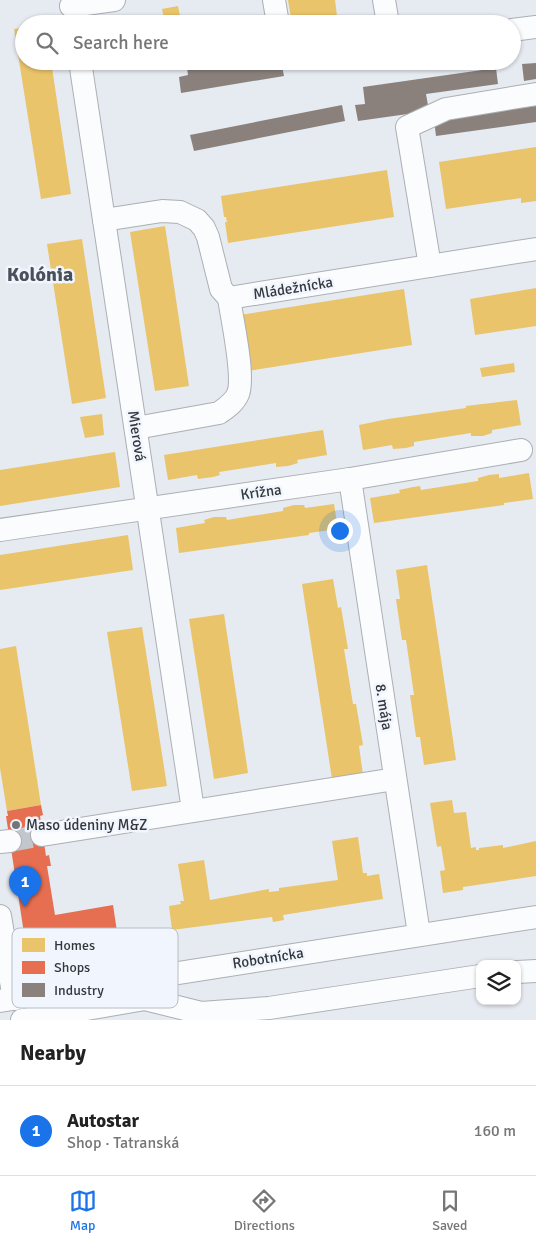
<!DOCTYPE html>
<meta charset="utf-8">
<style>
body{margin:0;font-family:Signika,sans-serif;background:#f6f6f6;color:#222}
.controls{position:absolute;right:15px;bottom:15px;display:grid;overflow:hidden;border-radius:10px;box-shadow:0 1px 4px #0004}
.controls button{width:45px;height:45px;display:grid;place-items:center;padding:0;border:0;border-bottom:1px solid #e0e0e0;background:#fff;color:#222;font:25px sans-serif}
.you{position:absolute;left:339px;top:530px;width:18px;height:18px;margin:-12px;border:4px solid #fff;border-radius:50%;background:#1a73e8;box-shadow:0 0 0 8px #1a73e833}
.badge{display:grid;place-items:center;width:32px;height:32px;border-radius:50%;background:#1a73e8;color:#fff;font-size:16px;font-weight:700}
.pin{position:absolute;translate:-50% -41px;filter:drop-shadow(0 1px 2px #0008)}
.pin::after{content:'';position:absolute;top:26px;width:18px;height:15px;background:inherit;clip-path:polygon(0 0,100% 0,50% 100%)}
.list{margin:0;padding:0;list-style:none}
h2{display:flex;justify-content:space-between;align-items:center;height:65px;margin:0;padding:0 20px;font-size:21px}
h2 small{font-size:16px;font-weight:400;color:#767676}
.list li{display:grid;grid-template-columns:32px 1fr auto;gap:15px;align-items:center;box-sizing:border-box;height:90px;padding:0 20px;border-top:1px solid #e0e0e0}
.list b{display:block;font-size:19px;white-space:nowrap}
.list p{margin:0;font-size:16px;white-space:nowrap;color:#767676}
.list em{font-size:16px;font-style:normal;color:#767676}
.icon{flex:none;width:28px;height:28px;fill:none;stroke:currentColor;stroke-width:2;stroke-linecap:round;stroke-linejoin:round}
.map{position:relative;flex:none;width:536px;height:1020px;overflow:hidden}
.search{position:absolute;background:#fff;box-shadow:0 1px 4px #0004;left:15px;right:15px;top:15px;height:55px;display:flex;align-items:center;gap:12px;box-sizing:border-box;padding:0 18px;border-radius:28px;color:#767676;font-size:19px}
.sheet{height:155px;background:#fff}
nav{display:flex;justify-content:space-around;align-items:center;box-sizing:border-box;height:70px;border-top:1px solid #e0e0e0;background:#fff;font-size:14px;color:#767676}
nav a{display:grid;justify-items:center;gap:2px}
nav .on{color:#1a73e8}
.map>svg:first-child{display:block}
</style>
<div class="map">
<svg width="536" height="1020" viewBox="0 0 536 1020">
<rect width="100%" height="100%" fill="#e6eaf1"/>
<g fill="#e9c46a">
<path d="M288,0H335L338,24H292Z"/>
<path d="M178,6L180,16L164,19L162,9Z"/>
<path d="M24,28V61H51L71,194L41,199L14,29Z"/>
<path d="M536,147V201L521,203V198L446,209L439,162Z"/>
<path d="M387,170L394,217L228,243L225,222H227L226,217H224L221,196Z"/>
<path d="M165,226L189,386L155,391L130,232Z"/>
<path d="M82,239L106,398L72,404L47,244Z"/>
<path d="M536,288V326L475,335L470,299Z"/>
<path d="M404,289L412,345L248,371L240,315Z"/>
<path d="M514,363L515,372L482,377L480,368Z"/>
<path d="M517,400L521,425L492,430V433L483,436H471V433L414,442V446L406,448L393,449L392,445L363,450L359,425L388,419L466,408V406Z"/>
<path d="M102,414L104,435L85,438L80,417Z"/>
<path d="M323,430L327,455L297,460L298,463L288,466L276,467V463L219,472L220,475L213,477L198,479L197,475L168,480L164,455Z"/>
<path d="M115,452L120,487L0,506V470Z"/>
<path d="M529,473L533,499L504,503V505L374,523L370,498L400,493L399,490L413,487L420,486L421,490L478,481V478L489,475L499,474V478Z"/>
<path d="M334,504L338,529L309,533V535L179,553L176,528L205,523L204,520L214,517H226L227,520L283,511V508L294,505H304L305,508Z"/>
<path d="M128,535L133,570L0,590V555Z"/>
<path d="M427,565L456,760L424,765L420,737H416L410,695H414L406,640H402L396,599H400L396,570Z"/>
<path d="M333,579L338,608L341,607L348,649H344L353,704H356L363,745L359,746L363,775L332,779L302,584Z"/>
<path d="M224,614L248,773L214,779L189,619Z"/>
<path d="M142,627L167,786L132,791L107,632Z"/>
<path d="M16,646L41,805L7,811L0,768V649Z"/>
<path d="M452,800L454,813L466,812L471,848L476,847V850H479V848L503,845V848L536,841V876L463,887V890L443,893L440,871L445,870L441,846L437,847L430,803Z"/>
<path d="M358,837L363,873H367V876L379,874L383,899L283,915L284,920L273,922L272,917L172,930L169,906L181,904L180,901H184L178,864L204,860L210,900L269,889V892L278,891H279V888L338,880L332,841Z"/>
</g>
<path fill="#e76f51" d="M41,805L43,815L40,816L46,856L49,855L51,866H47L55,915L113,905L118,938L97,942V945L92,946L86,947V943L27,953L6,816H8L7,811Z"/>
<g fill="#8a817c">
<path d="M186,61H263V63L281,61L284,76L181,93L179,77L188,75Z"/>
<path d="M293,61H314L315,67L295,70Z"/>
<path d="M536,63V79L524,81L522,64Z"/>
<path d="M496,68L498,84L426,94L429,111L358,121L355,105L365,104L363,87Z"/>
<path d="M342,105L345,121L194,151L190,135Z"/>
<path d="M536,106V122L436,136L434,120Z"/>
</g>
<g fill="none" stroke-linecap="round" stroke-linejoin="round">
<path stroke="#c2c6cd" stroke-width="22" stroke-dasharray="22 11" stroke-linecap="butt" d="M10,841L42,835"/>
<g stroke="#acafb4" stroke-width="24">
<g id="minor">
<path d="M274,0L278,24"/>
<path d="M384,0L388,24"/>
<path d="M71,6L114,0"/>
<path d="M512,30L536,27"/>
<path d="M80,61L193,810"/>
<path d="M104,220L162,211L180,212L197,220L204,228L208,237L221,289L229,298L536,249"/>
<path d="M430,266L407,127L446,109L536,94"/>
<path d="M136,428L219,413C226,408 234,403 238,394C245,376 232,320 229,298"/>
<path d="M350,479L419,934"/>
<path d="M0,530L350,479L521,450"/>
<path d="M42,835L395,779"/>
<path d="M0,842L10,841"/>
<path d="M0,916L14,999"/>
<path d="M517,972L536,971"/>
<path d="M0,1001L536,917"/>
<path d="M22,1020L145,999L201,1013L269,1008L480,976"/>
</g>
</g>
<use href="#minor" stroke="#fbfcfd" stroke-width="22"/>
</g>
<circle fill="#72767b" stroke="#f1f6fe" stroke-width="2" cx="16" cy="825" r="5"/>
<g text-anchor="middle" stroke-width="5" stroke-linejoin="round" paint-order="stroke">
<g font-size="15" fill="#34373c" stroke="#f1f6fe">
<text transform="translate(293 288) rotate(-9)" y="5">Mládežnícka</text>
<text transform="translate(137 436) rotate(81)" y="5">Mierová</text>
<text transform="translate(261 492) rotate(-8)" y="5">Krížna</text>
<text transform="translate(384 707) rotate(81)" y="5">8. mája</text>
<text transform="translate(268 958) rotate(-9)" y="5">Robotnícka</text>
</g>
<g font-size="15" fill="#34373c" stroke="#f1f6fe" text-anchor="start">
<text x="26" y="830">Maso údeniny M&amp;Z</text>
</g>
<g font-size="20" font-weight="bold" fill="#49505a" stroke="#f1f6fe">
<text x="40" y="281">Kolónia</text>
</g>
</g>
<rect x="12" y="928" width="166" height="80" rx="8" fill="#f1f6fe" stroke="#b8bdc4" stroke-width="1"/>
<rect x="22" y="938" width="23" height="14" fill="#e9c46a"/>
<rect x="22" y="961" width="23" height="13" fill="#e76f51"/>
<rect x="22" y="983" width="23" height="14" fill="#8a817c"/>
<g font-size="14" fill="#34373c">
<text x="54" y="950">Homes</text>
<text x="54" y="972">Shops</text>
<text x="54" y="995">Industry</text>
</g>
</svg>
<div class="controls">
<button><svg class="icon" aria-label="layers" viewBox="0 0 24 24"><path d="M12 4l9 5-9 5-9-5zM3 14l9 5 9-5"/></svg></button>
</div>
<div class="you"></div>
<div class="pin badge" style="left:25px;top:907px">1</div>
<div class="search"><svg class="icon" aria-label="search" viewBox="0 0 24 24"><circle cx="10" cy="10" r="6"/><path d="M15 15l6 6"/></svg>Search here</div>
</div>
<section class="sheet">
<h2>Nearby<small></small></h2>
<ul class="list">
<li><span class="badge">1</span><div><b>Autostar</b><p>Shop · Tatranská</p></div><em>160 m</em></li>
</ul>
</section>
<nav>
<a class="on"><svg class="icon" aria-label="map" viewBox="0 0 24 24"><path d="M3 6l6-2 6 2 6-2v14l-6 2-6-2-6 2zM9 4v14M15 6v14"/></svg>Map</a>
<a><svg class="icon" aria-label="directions" viewBox="0 0 24 24"><path d="M12 3l9 9-9 9-9-9zM9 14v-3h6M13 9l2 2-2 2"/></svg>Directions</a>
<a><svg class="icon" aria-label="saved" viewBox="0 0 24 24"><path d="M7 4h10v16l-5-4-5 4z"/></svg>Saved</a>
</nav>
